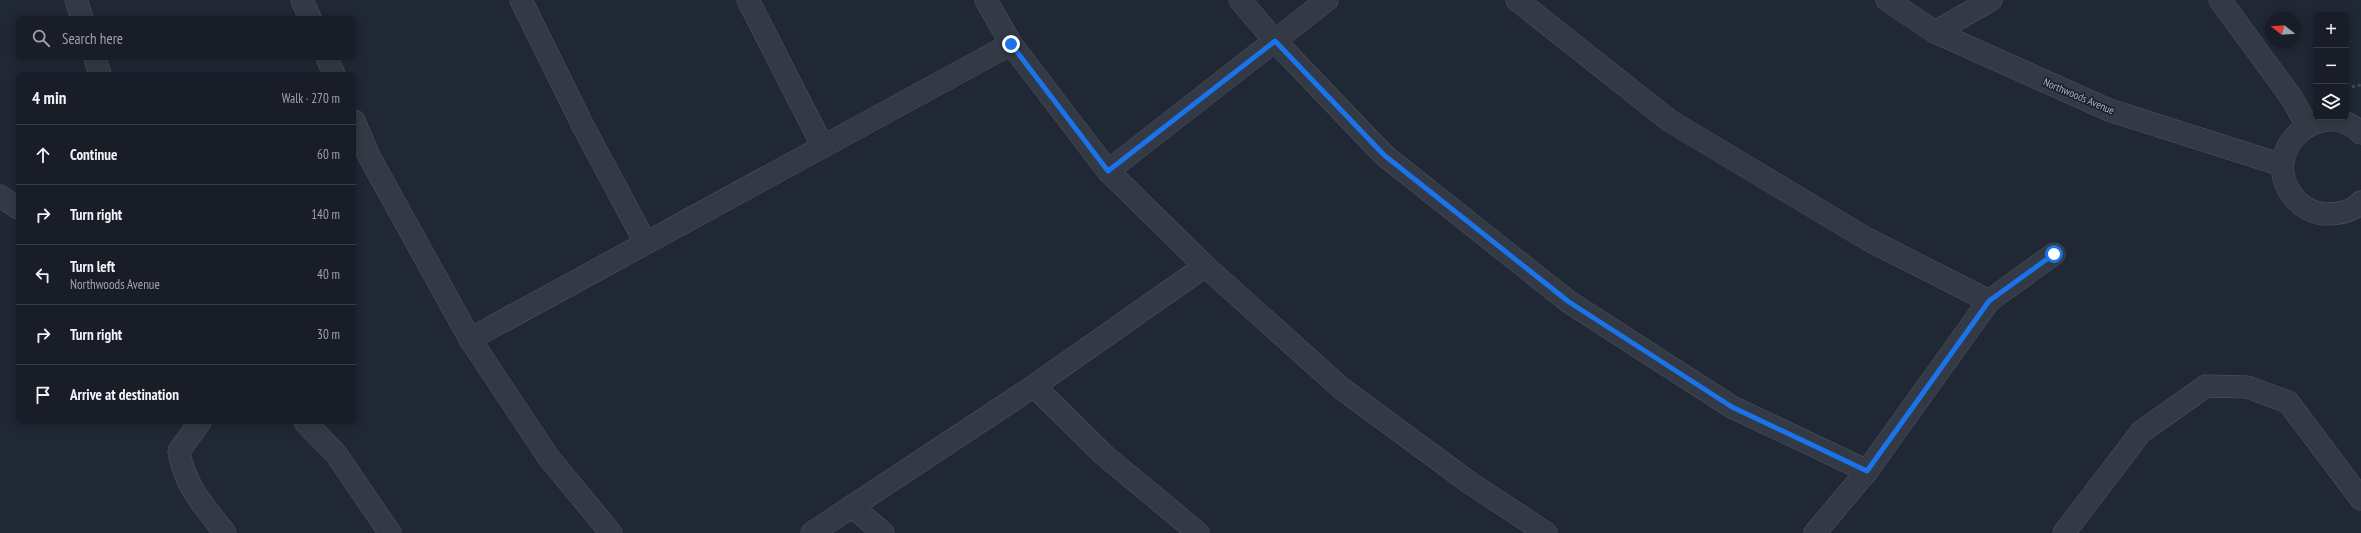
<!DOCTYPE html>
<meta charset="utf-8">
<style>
body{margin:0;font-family:"PT Sans Narrow",sans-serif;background:#252a34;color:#f1f3f6}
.controls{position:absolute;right:12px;top:12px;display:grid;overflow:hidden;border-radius:6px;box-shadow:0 2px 10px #0003}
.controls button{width:36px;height:36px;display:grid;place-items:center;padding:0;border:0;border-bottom:1px solid #363b45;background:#181d28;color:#f1f3f6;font:20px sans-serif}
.compass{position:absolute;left:2265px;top:12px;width:36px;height:36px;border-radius:50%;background:#181d28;box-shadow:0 2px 10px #0003;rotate:287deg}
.stop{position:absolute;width:12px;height:12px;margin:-9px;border:3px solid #1a73e8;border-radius:50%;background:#fff}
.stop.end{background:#1a73e8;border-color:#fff;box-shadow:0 1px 4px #0008}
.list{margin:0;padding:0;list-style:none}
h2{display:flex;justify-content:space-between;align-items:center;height:52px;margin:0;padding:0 16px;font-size:17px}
h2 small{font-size:13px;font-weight:400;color:#9fa2a8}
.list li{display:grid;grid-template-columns:26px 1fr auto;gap:12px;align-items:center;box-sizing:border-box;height:60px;padding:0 16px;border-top:1px solid #363b45}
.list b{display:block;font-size:15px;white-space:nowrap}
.list p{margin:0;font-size:13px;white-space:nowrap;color:#9fa2a8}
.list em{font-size:13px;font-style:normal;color:#9fa2a8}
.icon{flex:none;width:22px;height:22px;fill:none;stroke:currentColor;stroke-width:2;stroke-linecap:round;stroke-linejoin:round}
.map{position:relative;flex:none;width:2361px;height:533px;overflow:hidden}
.search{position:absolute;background:#181d28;box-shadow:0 2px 10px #0003;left:16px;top:16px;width:340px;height:44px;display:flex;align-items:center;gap:10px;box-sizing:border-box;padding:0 14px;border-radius:6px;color:#9fa2a8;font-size:15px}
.panel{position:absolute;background:#181d28;box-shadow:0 2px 10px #0003;left:16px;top:72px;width:340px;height:352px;border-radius:6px}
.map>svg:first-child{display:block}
</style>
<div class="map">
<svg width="2361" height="533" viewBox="0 0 2361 533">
<rect width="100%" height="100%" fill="#202735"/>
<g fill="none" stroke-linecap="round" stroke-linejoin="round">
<g stroke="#4e5461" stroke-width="23">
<g id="minor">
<path d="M76,0L82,18"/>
<path d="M302,0L310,18"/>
<path d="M521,0L583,126L645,242"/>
<path d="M748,0L823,147"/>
<path d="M986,0L1011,44L1108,171L1205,266L1341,388L1470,483L1546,533"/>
<path d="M1240,0L1275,41L1384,155L1569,302L1732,407L1867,471"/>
<path d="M1517,0L1670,121L1867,239L1989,301"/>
<path d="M1887,0L1935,32L2109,110L2282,165"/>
<path d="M2220,0L2291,97L2307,125"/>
<path d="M1935,32L1991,0"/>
<path d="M95,58L100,74"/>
<path d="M327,58L334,74"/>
<path d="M354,121L370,158L470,339L549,458L611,533"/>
<path d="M2361,133C2321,94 2259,150 2292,195C2300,206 2312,213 2325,214C2338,214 2353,212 2361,202"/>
<path d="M1108,171L1327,0"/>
<path d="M0,196L18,208"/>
<path d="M470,339L1011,44"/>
<path d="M1034,386L1104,455L1198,533"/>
<path d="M200,422L179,451C184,485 204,506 225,533"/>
<path d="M305,422L336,454L390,533"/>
<path d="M852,506L883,533"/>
<path d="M812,533L1034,386L1205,266"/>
<path d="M1815,533L1867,471L1989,301L2054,254"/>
<path d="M2064,533L2141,432L2206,386L2247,387L2288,402L2361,499"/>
</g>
</g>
<path stroke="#404f54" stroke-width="2.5" stroke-dasharray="3 3" stroke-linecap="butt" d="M2346,88L2361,85"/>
<use href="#minor" stroke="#343946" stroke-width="22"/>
</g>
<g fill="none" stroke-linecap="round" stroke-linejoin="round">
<path stroke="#1a73e8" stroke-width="5" d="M1011,44L1108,171L1275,41L1384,155L1569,302L1732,407L1867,471L1989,301L2054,254"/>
</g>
<g text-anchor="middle" stroke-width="3" stroke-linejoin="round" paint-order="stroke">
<g font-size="11" fill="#aeb4c3" stroke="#191f2a">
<text transform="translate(2079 96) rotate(23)" y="4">Northwoods Avenue</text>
</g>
</g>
</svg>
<div class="controls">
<button>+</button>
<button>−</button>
<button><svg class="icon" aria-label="layers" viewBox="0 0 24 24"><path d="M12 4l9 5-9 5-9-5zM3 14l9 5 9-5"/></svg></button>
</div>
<svg class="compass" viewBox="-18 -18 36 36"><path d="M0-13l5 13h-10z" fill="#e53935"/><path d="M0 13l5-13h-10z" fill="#9fa2a8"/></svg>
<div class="stop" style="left:2054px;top:254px"></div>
<div class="stop end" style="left:1011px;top:44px"></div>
<div class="search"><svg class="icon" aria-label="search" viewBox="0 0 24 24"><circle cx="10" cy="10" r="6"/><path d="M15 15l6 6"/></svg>Search here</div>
<section class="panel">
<h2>4 min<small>Walk · 270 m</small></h2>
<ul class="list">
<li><svg class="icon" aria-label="ahead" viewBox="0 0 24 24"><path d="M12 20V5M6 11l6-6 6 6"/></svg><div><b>Continue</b></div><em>60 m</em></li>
<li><svg class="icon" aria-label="right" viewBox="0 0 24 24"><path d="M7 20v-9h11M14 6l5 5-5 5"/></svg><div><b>Turn right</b></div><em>140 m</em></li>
<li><svg class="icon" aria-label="left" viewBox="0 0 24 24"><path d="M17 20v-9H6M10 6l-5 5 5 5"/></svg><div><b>Turn left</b><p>Northwoods Avenue</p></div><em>40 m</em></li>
<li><svg class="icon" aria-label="right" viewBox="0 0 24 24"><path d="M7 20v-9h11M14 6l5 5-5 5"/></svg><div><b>Turn right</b></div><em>30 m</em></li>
<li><svg class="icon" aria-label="arrive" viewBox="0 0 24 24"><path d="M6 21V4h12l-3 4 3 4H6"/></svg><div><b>Arrive at destination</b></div></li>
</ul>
</section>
</div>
